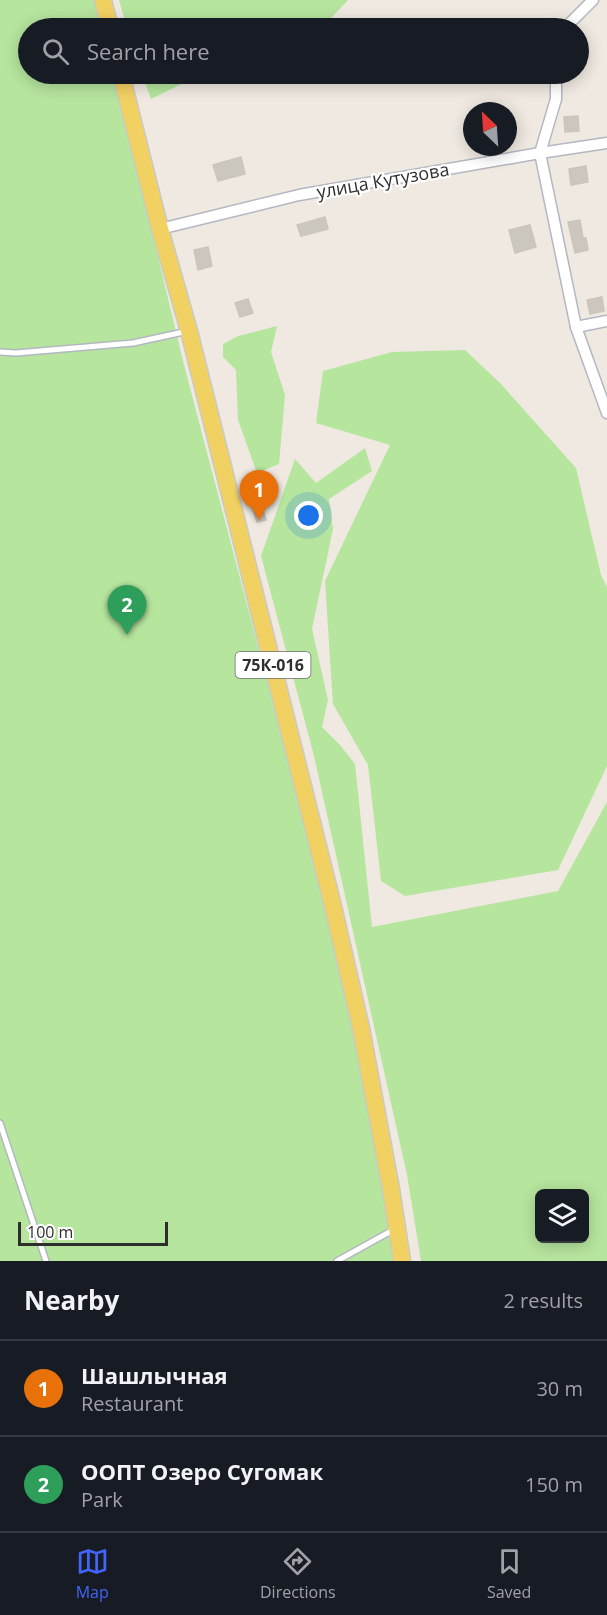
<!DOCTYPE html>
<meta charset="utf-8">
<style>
body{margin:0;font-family:"Open Sans",sans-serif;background:#242831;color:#f1f3f6}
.controls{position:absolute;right:18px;bottom:18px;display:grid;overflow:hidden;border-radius:9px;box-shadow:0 3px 15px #0003}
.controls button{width:54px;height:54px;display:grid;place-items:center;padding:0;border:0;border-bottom:2px solid #363941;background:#171b24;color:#f1f3f6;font:30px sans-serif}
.compass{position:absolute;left:463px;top:102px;width:54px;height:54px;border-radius:50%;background:#171b24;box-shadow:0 3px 15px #0003;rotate:335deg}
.scale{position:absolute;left:18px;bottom:15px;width:150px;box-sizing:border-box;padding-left:6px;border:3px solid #2e2e2e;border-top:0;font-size:16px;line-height:21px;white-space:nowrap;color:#2e2e2e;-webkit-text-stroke:4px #fff;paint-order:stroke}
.you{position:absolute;left:309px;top:516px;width:21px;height:21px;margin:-15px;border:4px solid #fff;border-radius:50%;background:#1a73e8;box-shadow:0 0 0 9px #1a73e833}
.badge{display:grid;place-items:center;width:39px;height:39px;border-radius:50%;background:#4264fb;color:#fff;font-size:20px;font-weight:700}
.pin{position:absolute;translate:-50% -50px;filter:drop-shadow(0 2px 3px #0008)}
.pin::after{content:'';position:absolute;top:32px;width:21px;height:18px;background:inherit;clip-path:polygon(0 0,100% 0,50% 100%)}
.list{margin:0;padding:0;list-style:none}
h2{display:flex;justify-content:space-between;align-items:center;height:78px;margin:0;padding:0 24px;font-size:26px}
h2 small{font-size:20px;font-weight:400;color:#9ea1a6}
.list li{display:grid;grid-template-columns:39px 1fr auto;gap:18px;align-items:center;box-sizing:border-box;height:96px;padding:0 24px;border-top:2px solid #363941}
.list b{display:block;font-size:22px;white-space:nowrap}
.list p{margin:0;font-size:20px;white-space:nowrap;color:#9ea1a6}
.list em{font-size:20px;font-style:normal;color:#9ea1a6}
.icon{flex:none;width:33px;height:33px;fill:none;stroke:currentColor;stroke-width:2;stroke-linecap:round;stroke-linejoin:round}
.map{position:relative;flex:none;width:607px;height:1261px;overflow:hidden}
.search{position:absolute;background:#171b24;box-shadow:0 3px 15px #0003;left:18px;right:18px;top:18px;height:66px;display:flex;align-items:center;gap:15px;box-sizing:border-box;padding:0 21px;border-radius:33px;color:#9ea1a6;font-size:22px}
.sheet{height:270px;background:#171b24}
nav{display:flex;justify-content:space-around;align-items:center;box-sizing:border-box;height:84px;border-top:2px solid #363941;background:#171b24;font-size:16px;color:#9ea1a6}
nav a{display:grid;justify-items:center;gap:3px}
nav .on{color:#4264fb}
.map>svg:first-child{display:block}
</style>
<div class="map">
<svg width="607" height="1261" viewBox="0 0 607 1261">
<rect width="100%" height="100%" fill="#efe9e1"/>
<g fill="#b6e59e" fill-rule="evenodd">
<path d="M0,0H96L103,28H28V74H114L184,365L326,905L353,1033L384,1197L394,1261H0Z"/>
<path d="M119,0H348L322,28H272L236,19L231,28H127Z"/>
<path d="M142,74H202L151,99Z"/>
<path d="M277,326L271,352L285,395L279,464L257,473L238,420L236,370L223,357V344L238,336Z"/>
<path d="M465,350L500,383L576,468L601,575L607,587V766L558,870L405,896L381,881L368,765L333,704L325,581L390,445L316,423L323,371L392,352Z"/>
<path d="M365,448L372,471L329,499L333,529L312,629L328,700L322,727L340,745L355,764L372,927L558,891L607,802V1261H421L407,1175L314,756L261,556L295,459L316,483ZM540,1194H584V1238H540Z"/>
</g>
<g fill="#cbc7bf" stroke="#cbc5ba" stroke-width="1.5">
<path d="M578,116L579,131L565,132L564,117Z"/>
<path d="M241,157L245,174L218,181L213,165Z"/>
<path d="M586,166L588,182L571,185L569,169Z"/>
<path d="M325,217L328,229L301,236L297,225Z"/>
<path d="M580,220L583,238H586L588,250L575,253L568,222Z"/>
<path d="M530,225L536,247L515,253L509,230Z"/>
<path d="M208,247L212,266L198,270L194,250Z"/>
<path d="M602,297L604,311L590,314L587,300Z"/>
<path d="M248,299L253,313L240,317L235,303Z"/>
<path d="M260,500L266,520L257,522L251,503Z"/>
</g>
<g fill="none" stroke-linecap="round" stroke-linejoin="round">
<g stroke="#b4b7c1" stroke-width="8">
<g id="service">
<path d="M0,352L16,353L133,343L188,331"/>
<path d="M0,1123L46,1261"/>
<path d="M337,1261L393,1230"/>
</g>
</g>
<g stroke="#b4b7c1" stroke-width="13">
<g id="minor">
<path d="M565,28L593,0"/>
<path d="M556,74V99L540,153L576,327L607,413"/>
<path d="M160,229L299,195L540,153L607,143"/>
<path d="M576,327L607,321"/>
</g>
</g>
<g stroke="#c9c9c9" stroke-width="19">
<g id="primary">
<path d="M103,0L110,28"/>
<path d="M121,74L160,229L189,331L332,902L361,1028L391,1189L402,1261"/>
</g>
</g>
<use href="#service" stroke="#fff" stroke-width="5"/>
<use href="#minor" stroke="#fff" stroke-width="10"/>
<use href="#primary" stroke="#f2d163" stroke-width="16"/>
</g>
<g text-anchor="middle" stroke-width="4.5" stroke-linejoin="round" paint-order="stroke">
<rect fill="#fff" stroke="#6d6d6d" stroke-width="1.5" x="235.5" y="652" width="75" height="26" rx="4.5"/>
<g font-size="16" font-weight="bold" fill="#2e2e2e">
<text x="273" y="671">75К-016</text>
</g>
<g font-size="18" fill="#2e2e2e" stroke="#fff">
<text transform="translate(383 181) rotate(-10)" y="6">улица Кутузова</text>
</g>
</g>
</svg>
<div class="controls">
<button><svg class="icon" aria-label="layers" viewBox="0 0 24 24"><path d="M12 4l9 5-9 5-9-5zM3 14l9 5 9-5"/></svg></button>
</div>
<svg class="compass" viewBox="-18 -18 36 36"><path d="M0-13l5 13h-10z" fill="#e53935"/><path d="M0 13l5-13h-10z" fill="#9ea1a6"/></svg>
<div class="scale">100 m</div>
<div class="you"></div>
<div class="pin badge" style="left:259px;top:520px;background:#e8710a">1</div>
<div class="pin badge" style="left:127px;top:635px;background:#2e9e5b">2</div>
<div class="search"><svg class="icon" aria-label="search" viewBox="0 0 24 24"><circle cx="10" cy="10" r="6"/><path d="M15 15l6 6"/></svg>Search here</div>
</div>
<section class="sheet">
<h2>Nearby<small>2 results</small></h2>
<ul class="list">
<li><span class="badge" style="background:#e8710a">1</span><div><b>Шашлычная</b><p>Restaurant</p></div><em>30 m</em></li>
<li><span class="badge" style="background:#2e9e5b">2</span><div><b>ООПТ Озеро Сугомак</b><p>Park</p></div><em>150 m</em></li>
</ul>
</section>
<nav>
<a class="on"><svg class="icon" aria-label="map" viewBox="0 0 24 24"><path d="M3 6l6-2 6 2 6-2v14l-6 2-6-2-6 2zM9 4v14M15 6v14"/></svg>Map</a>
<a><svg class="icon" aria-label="directions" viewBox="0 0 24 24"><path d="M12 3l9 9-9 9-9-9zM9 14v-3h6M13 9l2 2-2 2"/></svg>Directions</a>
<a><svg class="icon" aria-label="saved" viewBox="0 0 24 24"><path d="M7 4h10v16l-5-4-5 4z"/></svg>Saved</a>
</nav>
